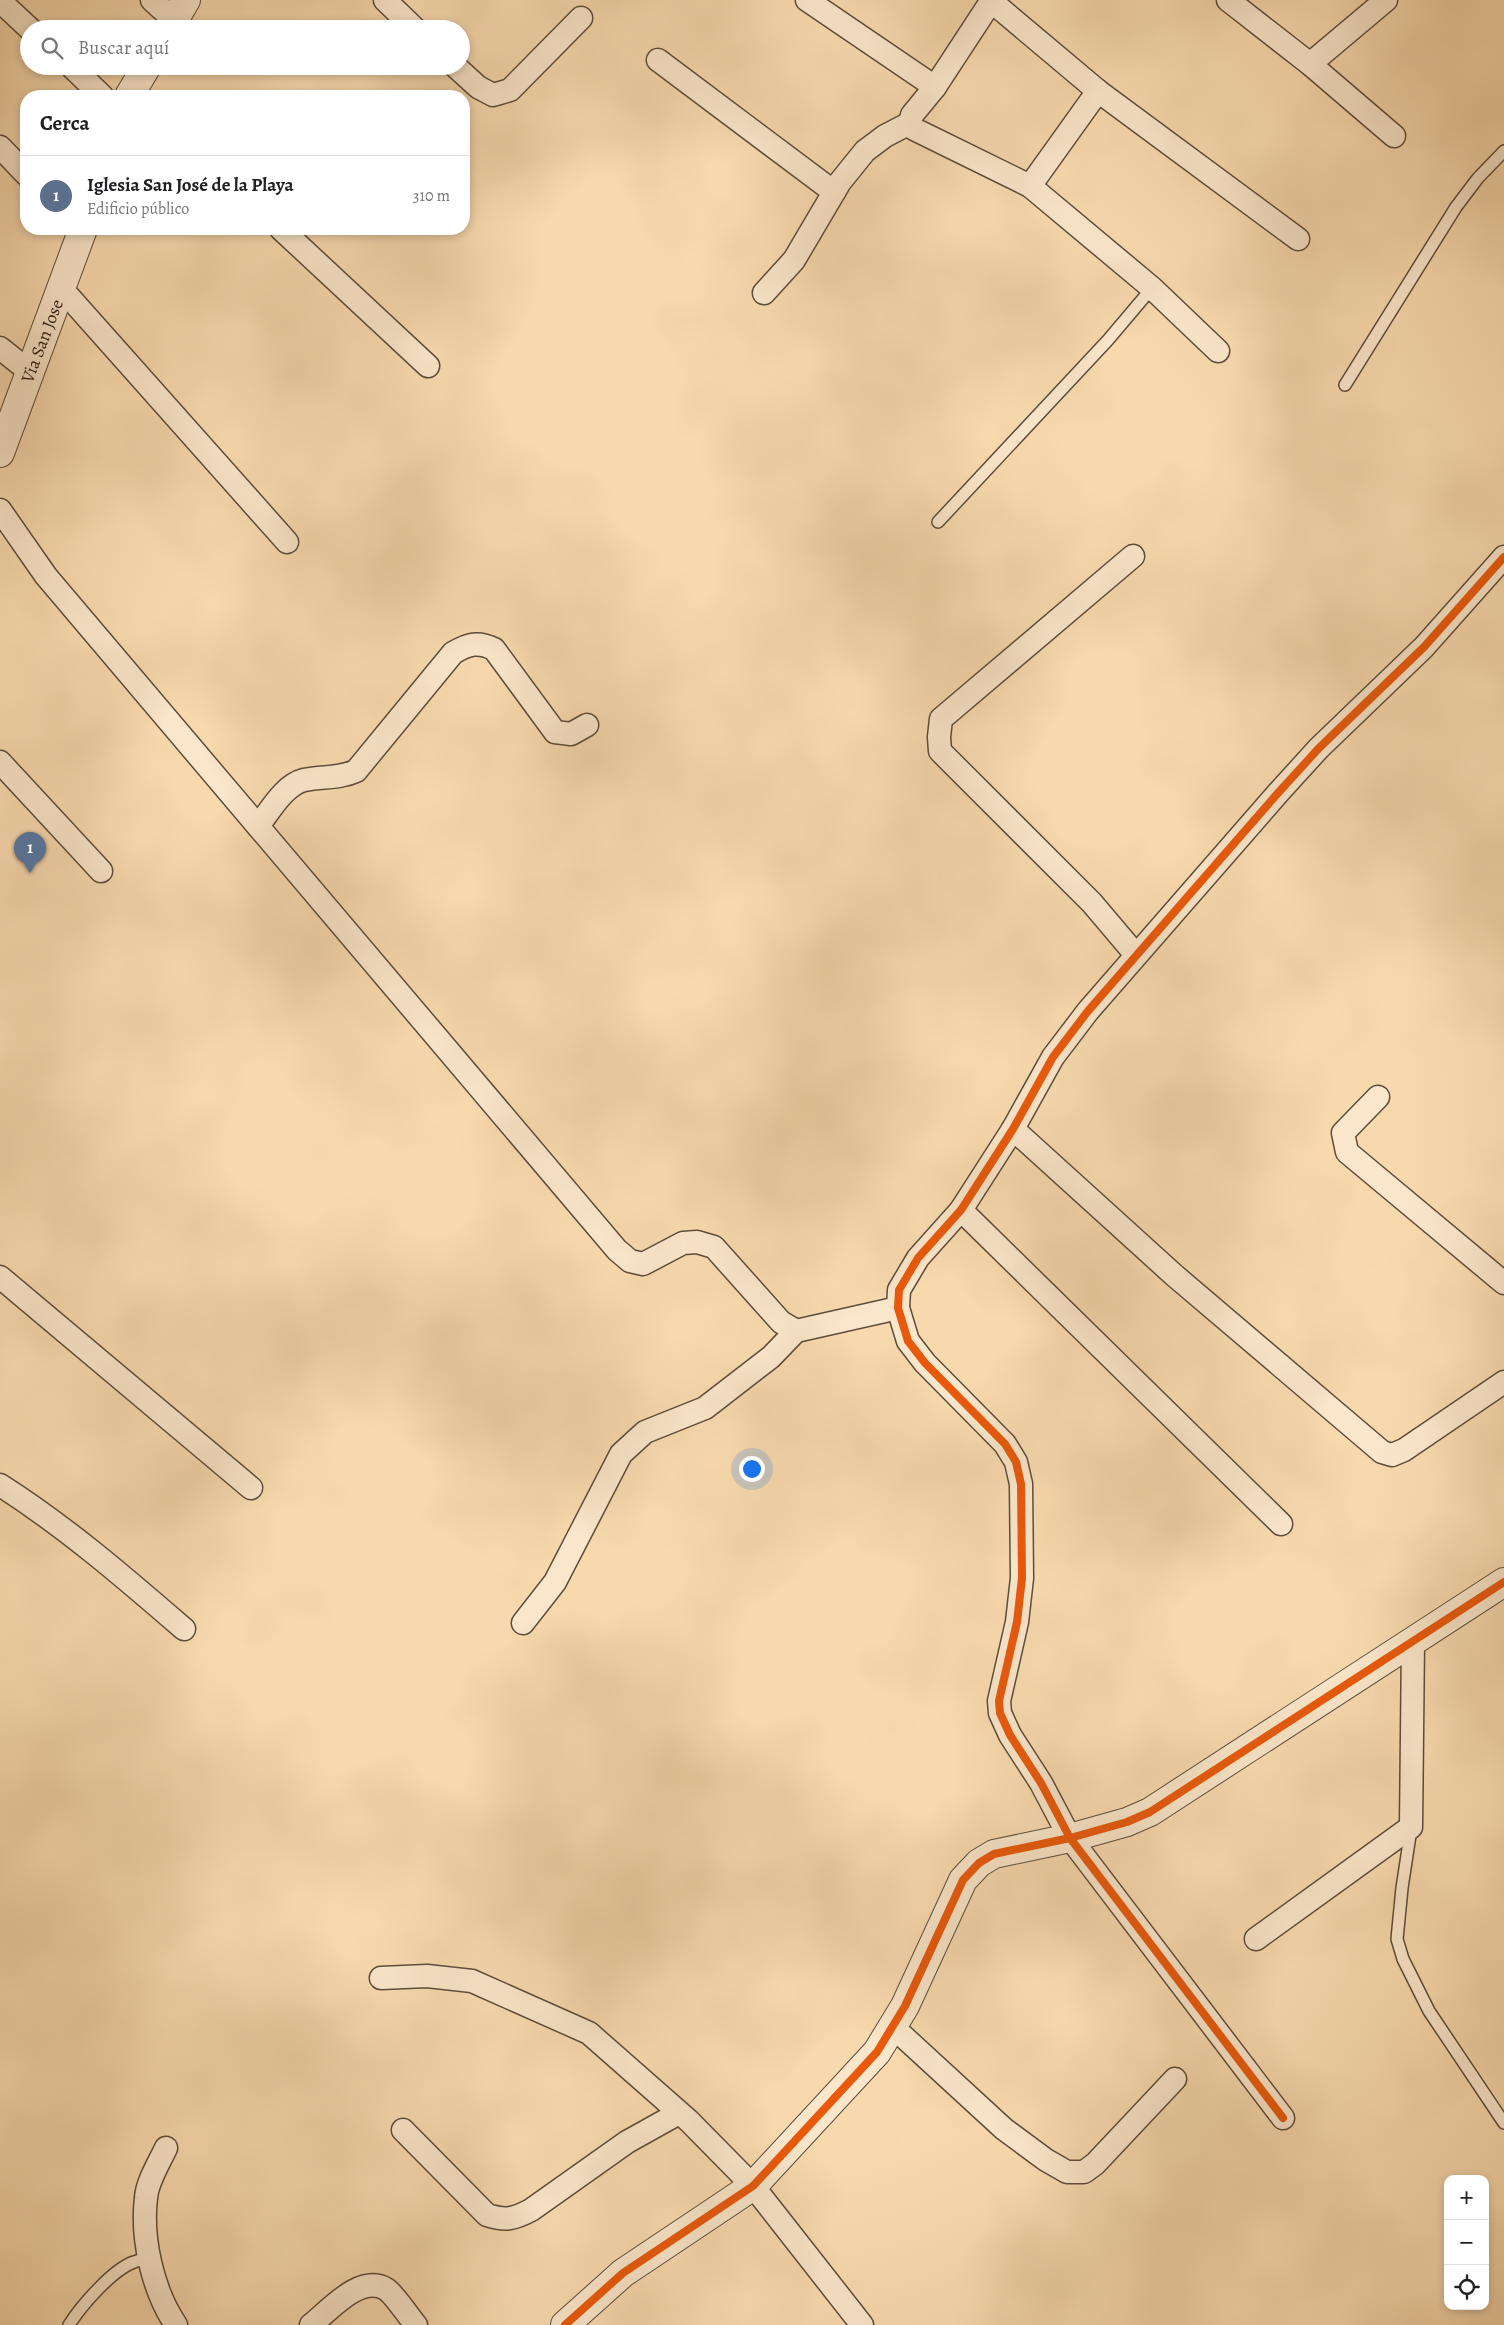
<!DOCTYPE html>
<html lang="es">
<meta charset="utf-8">
<style>
body{margin:0;font-family:Alegreya,serif;background:#f2f2f2;color:#202124}
.controls{position:absolute;right:15px;bottom:15px;display:grid;overflow:hidden;border-radius:10px;box-shadow:0 2px 8px #0003}
.controls button{width:45px;height:45px;display:grid;place-items:center;padding:0;border:0;border-bottom:1px solid #e0e0e0;background:#fff;color:#202124;font:25px sans-serif}
.you{position:absolute;left:751px;top:1468px;width:18px;height:18px;margin:-12px;border:4px solid #fff;border-radius:50%;background:#1a73e8;box-shadow:0 0 0 8px #1a73e833}
.badge{display:grid;place-items:center;width:32px;height:32px;border-radius:50%;background:#0b8043;color:#fff;font-size:16px;font-weight:700}
.pin{position:absolute;translate:-50% -41px;filter:drop-shadow(0 1px 2px #0008)}
.pin::after{content:'';position:absolute;top:26px;width:18px;height:15px;background:inherit;clip-path:polygon(0 0,100% 0,50% 100%)}
.list{margin:0;padding:0;list-style:none}
h2{display:flex;justify-content:space-between;align-items:center;height:65px;margin:0;padding:0 20px;font-size:21px}
h2 small{font-size:16px;font-weight:400;color:#757577}
.list li{display:grid;grid-template-columns:32px 1fr auto;gap:15px;align-items:center;box-sizing:border-box;height:80px;padding:0 20px;border-top:1px solid #e0e0e0}
.list b{display:block;font-size:19px;white-space:nowrap}
.list p{margin:0;font-size:16px;white-space:nowrap;color:#757577}
.list em{font-size:16px;font-style:normal;color:#757577}
.icon{flex:none;width:28px;height:28px;fill:none;stroke:currentColor;stroke-width:2;stroke-linecap:round;stroke-linejoin:round}
.map{position:relative;flex:none;width:1504px;height:2325px;overflow:hidden}
.search{position:absolute;background:#fff;box-shadow:0 2px 8px #0003;left:20px;top:20px;width:450px;height:55px;display:flex;align-items:center;gap:12px;box-sizing:border-box;padding:0 18px;border-radius:28px;color:#757577;font-size:19px}
.panel{position:absolute;background:#fff;box-shadow:0 2px 8px #0003;left:20px;top:90px;width:450px;height:145px;border-radius:20px}
.map>svg:first-child{display:block}
</style>
<div class="map">
<svg width="1504" height="2325" viewBox="0 0 1504 2325">
<rect width="100%" height="100%" fill="#f8d9ae"/>
<filter id="stains"><feTurbulence type="fractalNoise" baseFrequency=".004" numOctaves="4"/><feColorMatrix values="0 0 0 0 .2 0 0 0 0 .09 0 0 0 0 .02 0 0 0 .5 -.17"/></filter>
<radialGradient id="worn" r=".72"><stop offset=".6" stop-color="#630" stop-opacity="0"/><stop offset="1" stop-color="#630" stop-opacity=".3"/></radialGradient>
<g fill="none" stroke-linecap="round" stroke-linejoin="round">
<g stroke="#5d4d3c" stroke-width="14">
<g id="service">
<path d="M1345,385L1456,207L1478,178L1504,151"/>
<path d="M938,522L1108,340L1152,288"/>
<path d="M1411,1829L1402,1888L1397,1939L1403,1959L1429,2011L1504,2123"/>
<path d="M69,2325C81,2306 113,2269 134,2262C139,2260 145,2259 150,2258"/>
</g>
</g>
<g stroke="#5d4d3c" stroke-width="25">
<g id="minor">
<path d="M152,0L174,20"/>
<path d="M385,0L415,29"/>
<path d="M807,0L935,87"/>
<path d="M992,0L935,87L912,115L910,123L914,129L1030,186L1152,288L1218,351"/>
<path d="M1228,0L1310,64L1394,136"/>
<path d="M0,1L30,29"/>
<path d="M991,1L1098,91L1298,239"/>
<path d="M658,60L834,192"/>
<path d="M1310,64L1386,0"/>
<path d="M71,66L102,96"/>
<path d="M455,66L478,87L493,95L510,90L581,18"/>
<path d="M0,147L26,174"/>
<path d="M1030,186L1098,91"/>
<path d="M281,229L428,366"/>
<path d="M62,289L287,542"/>
<path d="M764,293L794,260L840,182L865,151L885,136L910,123"/>
<path d="M0,348L30,372"/>
<path d="M0,510L46,576L617,1250L630,1261L643,1264L683,1243L697,1242L714,1247L781,1322L796,1331"/>
<path d="M1133,556L941,719L939,737L940,751L1092,903L1136,955"/>
<path d="M0,762L101,871"/>
<path d="M258,826C270,811 284,785 304,780C323,776 338,779 356,771L453,653C468,644 478,641 494,649L555,732L571,734L587,725"/>
<path d="M1378,1097L1343,1133L1347,1152L1504,1283"/>
<path d="M1013,1129L1174,1275L1382,1452L1392,1455L1404,1450L1504,1382"/>
<path d="M961,1210L1281,1524"/>
<path d="M0,1277L251,1488"/>
<path d="M0,1485C66,1527 125,1578 184,1629"/>
<path d="M523,1623L555,1582L621,1454L645,1432L705,1408L771,1357L796,1331L898,1308"/>
<path d="M1256,1939L1411,1827L1413,1640"/>
<path d="M381,1978L427,1976L472,1981L589,2033L689,2121L753,2186L862,2325"/>
<path d="M893,2027L1004,2129L1046,2160L1067,2172H1084L1095,2164L1175,2079"/>
<path d="M1283,2118L1070,1838L1041,1783L1010,1735L1000,1713L999,1701L1017,1622L1022,1578L1021,1484L1016,1462L1005,1444L925,1363L908,1341L898,1308L899,1290L918,1258L961,1210L1013,1129L1053,1057L1088,1011L1278,793L1319,748L1424,647L1504,557"/>
<path d="M403,2130L487,2215C506,2221 514,2219 531,2210L627,2142L679,2113"/>
<path d="M166,2148C159,2163 147,2182 146,2198C141,2239 153,2291 176,2325"/>
<path d="M311,2325C330,2310 360,2274 386,2289C395,2295 408,2316 416,2325"/>
</g>
</g>
<g stroke="#5d4d3c" stroke-width="30">
<g id="tertiary">
<path d="M169,29L186,0"/>
<path d="M129,96L147,66"/>
<path d="M0,453L83,229"/>
<path d="M565,2325L623,2273L753,2186L877,2052L905,2006L963,1880L979,1863L994,1854L1070,1838L1127,1822L1150,1812L1504,1582"/>
</g>
</g>
<use href="#service" stroke="#fae6ca" stroke-width="11"/>
<use href="#minor" stroke="#fae6ca" stroke-width="22"/>
<use href="#tertiary" stroke="#fae6ca" stroke-width="28"/>
<g stroke="#fae6ca" stroke-width="11">
<g id="cycleway">
<path d="M1283,2118L1070,1838L1041,1783L1010,1735L1000,1713L999,1701L1017,1622L1022,1578L1021,1484L1016,1462L1005,1444L925,1363L908,1341L898,1308L899,1290L918,1258L961,1210L1013,1129L1053,1057L1088,1011L1278,793L1319,748L1424,647L1504,557"/>
<path d="M565,2325L623,2273L753,2186L877,2052L905,2006L963,1880L979,1863L994,1854L1070,1838L1127,1822L1150,1812L1504,1582"/>
</g>
</g>
<use href="#cycleway" stroke="#e8590c" stroke-width="8"/>
</g>
<g text-anchor="middle" stroke-width="4.5" stroke-linejoin="round" paint-order="stroke">
<g font-size="18" fill="#291e16" stroke="#fae6ca">
<text transform="translate(42 341) rotate(-69)" y="6">Via San Jose</text>
</g>
</g>
<rect width="100%" height="100%" filter="url(#stains)"/>
<rect width="100%" height="100%" fill="url(#worn)"/>
</svg>
<div class="controls">
<button>+</button>
<button>−</button>
<button><svg class="icon" aria-label="locate" viewBox="0 0 24 24"><circle cx="12" cy="12" r="6"/><path d="M12 2v4M12 18v4M2 12h4M18 12h4"/></svg></button>
</div>
<div class="you"></div>
<div class="pin badge" style="left:30px;top:873px;background:#5c6f8a">1</div>
<div class="search"><svg class="icon" aria-label="search" viewBox="0 0 24 24"><circle cx="10" cy="10" r="6"/><path d="M15 15l6 6"/></svg>Buscar aquí</div>
<section class="panel">
<h2>Cerca<small></small></h2>
<ul class="list">
<li><span class="badge" style="background:#5c6f8a">1</span><div><b>Iglesia San José de la Playa</b><p>Edificio público</p></div><em>310 m</em></li>
</ul>
</section>
</div>
